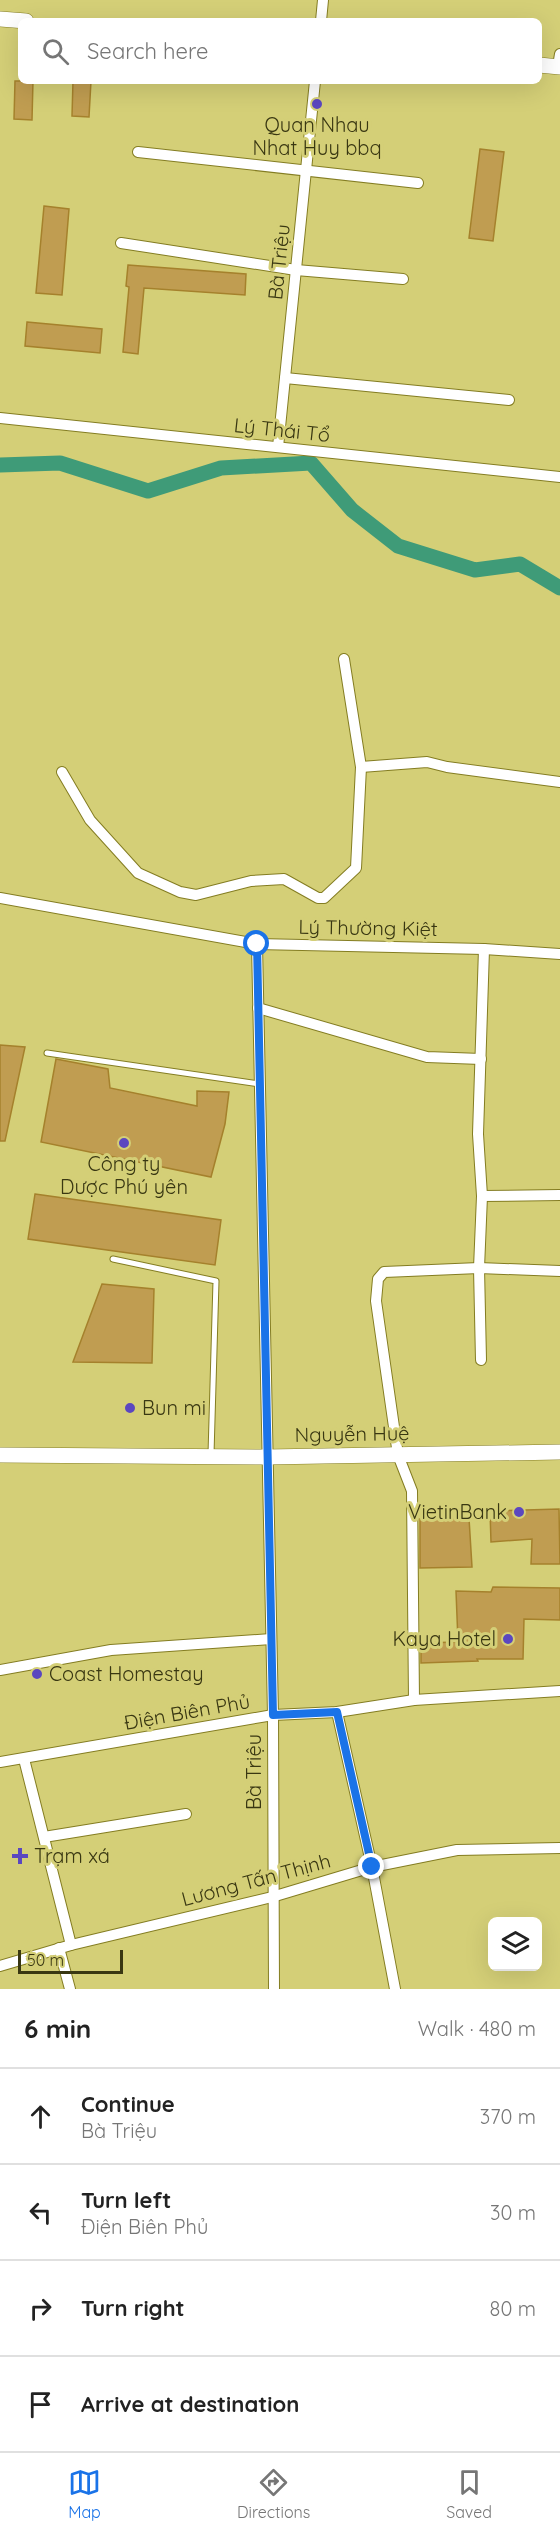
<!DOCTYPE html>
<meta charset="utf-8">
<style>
body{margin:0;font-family:Quicksand,sans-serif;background:#f6f6f6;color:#222}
.controls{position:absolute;right:18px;bottom:18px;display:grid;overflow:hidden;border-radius:9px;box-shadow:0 6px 24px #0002}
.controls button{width:54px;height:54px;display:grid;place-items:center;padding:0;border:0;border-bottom:2px solid #e0e0e0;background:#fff;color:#222;font:30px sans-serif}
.scale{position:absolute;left:18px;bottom:15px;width:105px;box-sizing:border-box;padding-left:6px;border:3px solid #393712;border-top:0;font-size:16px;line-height:21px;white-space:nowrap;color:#393712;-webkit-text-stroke:4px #d4cf77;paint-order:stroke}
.stop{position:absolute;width:18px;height:18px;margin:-14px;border:4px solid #1a73e8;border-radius:50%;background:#fff}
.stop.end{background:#1a73e8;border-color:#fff;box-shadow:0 2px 6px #0008}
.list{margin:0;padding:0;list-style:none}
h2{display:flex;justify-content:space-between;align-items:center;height:78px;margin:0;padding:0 24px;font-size:26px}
h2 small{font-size:20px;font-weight:400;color:#767676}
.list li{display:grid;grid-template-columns:39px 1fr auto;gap:18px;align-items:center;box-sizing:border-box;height:96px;padding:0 24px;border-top:2px solid #e0e0e0}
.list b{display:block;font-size:22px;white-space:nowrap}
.list p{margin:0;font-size:20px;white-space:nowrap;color:#767676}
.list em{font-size:20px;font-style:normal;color:#767676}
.icon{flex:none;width:33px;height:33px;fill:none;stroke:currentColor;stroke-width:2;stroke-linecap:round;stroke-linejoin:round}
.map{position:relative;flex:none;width:560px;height:1989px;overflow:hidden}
.search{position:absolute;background:#fff;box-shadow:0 6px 24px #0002;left:18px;right:18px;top:18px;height:66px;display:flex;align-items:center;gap:15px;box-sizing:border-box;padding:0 21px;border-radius:9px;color:#767676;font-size:22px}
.sheet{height:462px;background:#fff}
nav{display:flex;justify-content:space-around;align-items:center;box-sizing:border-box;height:84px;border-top:2px solid #e0e0e0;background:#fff;font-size:16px;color:#767676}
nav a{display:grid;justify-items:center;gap:3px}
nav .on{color:#1a73e8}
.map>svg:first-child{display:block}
</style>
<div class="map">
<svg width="560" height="1989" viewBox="0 0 560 1989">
<rect width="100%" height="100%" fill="#d4cf77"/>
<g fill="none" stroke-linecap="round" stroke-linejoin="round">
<path stroke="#3f9b78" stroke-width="15" d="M0,465L60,463L148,491L221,468L311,463L352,510L398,546L475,570L520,564L560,588"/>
</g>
<g fill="#c09d51" stroke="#a5812c" stroke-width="1.5">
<path d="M15,81H33L32,120L14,119Z"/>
<path d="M73,81H91L89,117L72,116Z"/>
<path d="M480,149L504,152L493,241L469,238Z"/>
<path d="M44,206L69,209L62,295L36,293Z"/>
<path d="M128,265L246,274L245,295L144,288L138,354L123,352L129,287L126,286Z"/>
<path d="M27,322L102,329L100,353L25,346Z"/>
<path d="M0,1045L25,1047L5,1141H0Z"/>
<path d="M56,1059L108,1069L110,1088L197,1106V1091L229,1092L225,1124L211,1177L41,1142Z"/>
<path d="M35,1194L221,1220L215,1265L28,1239Z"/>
<path d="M102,1284L154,1289L152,1363L73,1362Z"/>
<path d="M559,1509L560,1564H531L532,1539L491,1542L490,1511Z"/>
<path d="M469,1518L472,1567L420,1568V1519Z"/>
<path d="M493,1587L560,1588V1620L524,1619L523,1659H477L478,1661L421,1663V1643L458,1642L456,1591L491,1592Z"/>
</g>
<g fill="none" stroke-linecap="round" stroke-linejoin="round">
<g stroke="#847d22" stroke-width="7">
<g id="lane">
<path d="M47,1053L260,1084"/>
<path d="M113,1259L216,1281L211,1454"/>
</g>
</g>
<g stroke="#847d22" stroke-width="12">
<g id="street">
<path d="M321,21L323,0"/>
<path d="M558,66L560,54"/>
<path d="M138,152L418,183"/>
<path d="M121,243L296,270L403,279"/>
<path d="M285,378L509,400"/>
<path d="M0,418L560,477"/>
<path d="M278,447L315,81"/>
<path d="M361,767L427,762L447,767L560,782"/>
<path d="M62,772L90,820L138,873L180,892L196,895L251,881L284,879L318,898H324L356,868L361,767L344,659"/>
<path d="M0,898L257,944L484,949L560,954"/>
<path d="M257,944L273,1715L274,1989"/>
<path d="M258,1008L427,1057L481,1059"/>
<path d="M482,1196L560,1195"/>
<path d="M481,1360L479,1268L482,1196L478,1134L484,949"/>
<path d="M0,1670L111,1650L271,1639"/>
<path d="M414,1700L412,1491L398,1455L376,1301L378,1279L384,1272L479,1268L560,1271"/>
<path d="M337,1712L372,1867L395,1989"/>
<path d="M24,1759L71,1945"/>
<path d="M0,1762L273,1715L337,1712L414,1700L560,1691"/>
<path d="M44,1837L186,1814"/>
<path d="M59,1948L70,1989"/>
<path d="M0,1966L71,1945L272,1897L372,1867L457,1850L560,1848"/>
</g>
</g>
<g stroke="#847d22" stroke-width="16">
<g id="secondary">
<path d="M0,19L26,21"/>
<path d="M539,65L560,67"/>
<path d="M0,1455L267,1457L560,1452"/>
</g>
</g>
<use href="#lane" stroke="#fff" stroke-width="5"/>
<use href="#street" stroke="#fff" stroke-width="10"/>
<use href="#secondary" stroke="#fff" stroke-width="15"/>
</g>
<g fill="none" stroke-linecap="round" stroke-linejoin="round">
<path stroke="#1a73e8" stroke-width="8" d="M257,944L273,1715L337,1712L372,1867"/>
</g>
<g fill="#5b47bf" stroke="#d4cf77" stroke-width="2">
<circle cx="317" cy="104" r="6"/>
<circle cx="124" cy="1143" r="6"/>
<circle cx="130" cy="1408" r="6"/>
<circle cx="519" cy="1512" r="6"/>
<circle cx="508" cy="1639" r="6"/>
<circle cx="37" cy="1674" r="6"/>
<path d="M17 1847h6v6h6v6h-6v6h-6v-6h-6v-6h6z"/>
</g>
<g text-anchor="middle" stroke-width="6" stroke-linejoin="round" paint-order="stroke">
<g font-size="20" fill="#393712" stroke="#d4cf77" text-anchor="start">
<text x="317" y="132" text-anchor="middle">Quan Nhau<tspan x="317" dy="23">Nhat Huy bbq</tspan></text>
<text x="124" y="1171" text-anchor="middle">Công ty<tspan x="124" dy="23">Dược Phú yên</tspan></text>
<text x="142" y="1415">Bun mi</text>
<text x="507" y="1519" text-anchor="end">VietinBank</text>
<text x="496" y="1646" text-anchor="end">Kaya Hotel</text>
<text x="49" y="1681">Coast Homestay</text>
<text x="34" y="1863">Trạm xá</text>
</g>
<g font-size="20" fill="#393712" stroke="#d4cf77">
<text transform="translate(279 262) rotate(-84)" y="7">Bà Triệu</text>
<text transform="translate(282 430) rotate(6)" y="7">Lý Thái Tổ</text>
<text transform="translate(368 928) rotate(1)" y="7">Lý Thường Kiệt</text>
<text transform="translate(352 1434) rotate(-1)" y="7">Nguyễn Huệ</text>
<text transform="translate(187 1712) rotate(-10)" y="7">Điện Biên Phủ</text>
<text transform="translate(254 1772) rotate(-90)" y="7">Bà Triệu</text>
<text transform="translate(256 1880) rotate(-15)" y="7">Lương Tấn Thịnh</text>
</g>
</g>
</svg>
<div class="controls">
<button><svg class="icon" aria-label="layers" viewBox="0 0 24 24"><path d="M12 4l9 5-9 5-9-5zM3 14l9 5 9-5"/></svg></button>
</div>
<div class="scale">50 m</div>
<div class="stop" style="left:257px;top:944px"></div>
<div class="stop end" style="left:372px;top:1867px"></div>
<div class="search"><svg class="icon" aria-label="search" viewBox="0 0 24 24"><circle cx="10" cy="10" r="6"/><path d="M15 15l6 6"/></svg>Search here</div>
</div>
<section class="sheet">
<h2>6 min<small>Walk · 480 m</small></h2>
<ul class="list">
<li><svg class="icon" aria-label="ahead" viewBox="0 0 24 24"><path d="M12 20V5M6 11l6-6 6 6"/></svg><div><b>Continue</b><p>Bà Triệu</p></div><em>370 m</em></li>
<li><svg class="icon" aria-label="left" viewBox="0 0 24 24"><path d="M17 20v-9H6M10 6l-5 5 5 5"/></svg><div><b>Turn left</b><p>Điện Biên Phủ</p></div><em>30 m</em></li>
<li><svg class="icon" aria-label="right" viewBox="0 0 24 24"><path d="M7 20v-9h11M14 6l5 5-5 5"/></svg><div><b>Turn right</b></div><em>80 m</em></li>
<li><svg class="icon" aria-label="arrive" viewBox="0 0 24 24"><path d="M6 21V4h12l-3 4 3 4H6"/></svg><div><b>Arrive at destination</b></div></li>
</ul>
</section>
<nav>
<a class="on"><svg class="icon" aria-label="map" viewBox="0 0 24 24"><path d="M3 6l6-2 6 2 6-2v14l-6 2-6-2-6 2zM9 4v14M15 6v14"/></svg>Map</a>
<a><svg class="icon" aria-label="directions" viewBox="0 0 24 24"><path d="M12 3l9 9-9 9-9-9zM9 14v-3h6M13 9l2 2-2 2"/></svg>Directions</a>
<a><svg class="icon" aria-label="saved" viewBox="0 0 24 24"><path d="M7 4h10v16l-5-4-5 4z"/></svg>Saved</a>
</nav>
